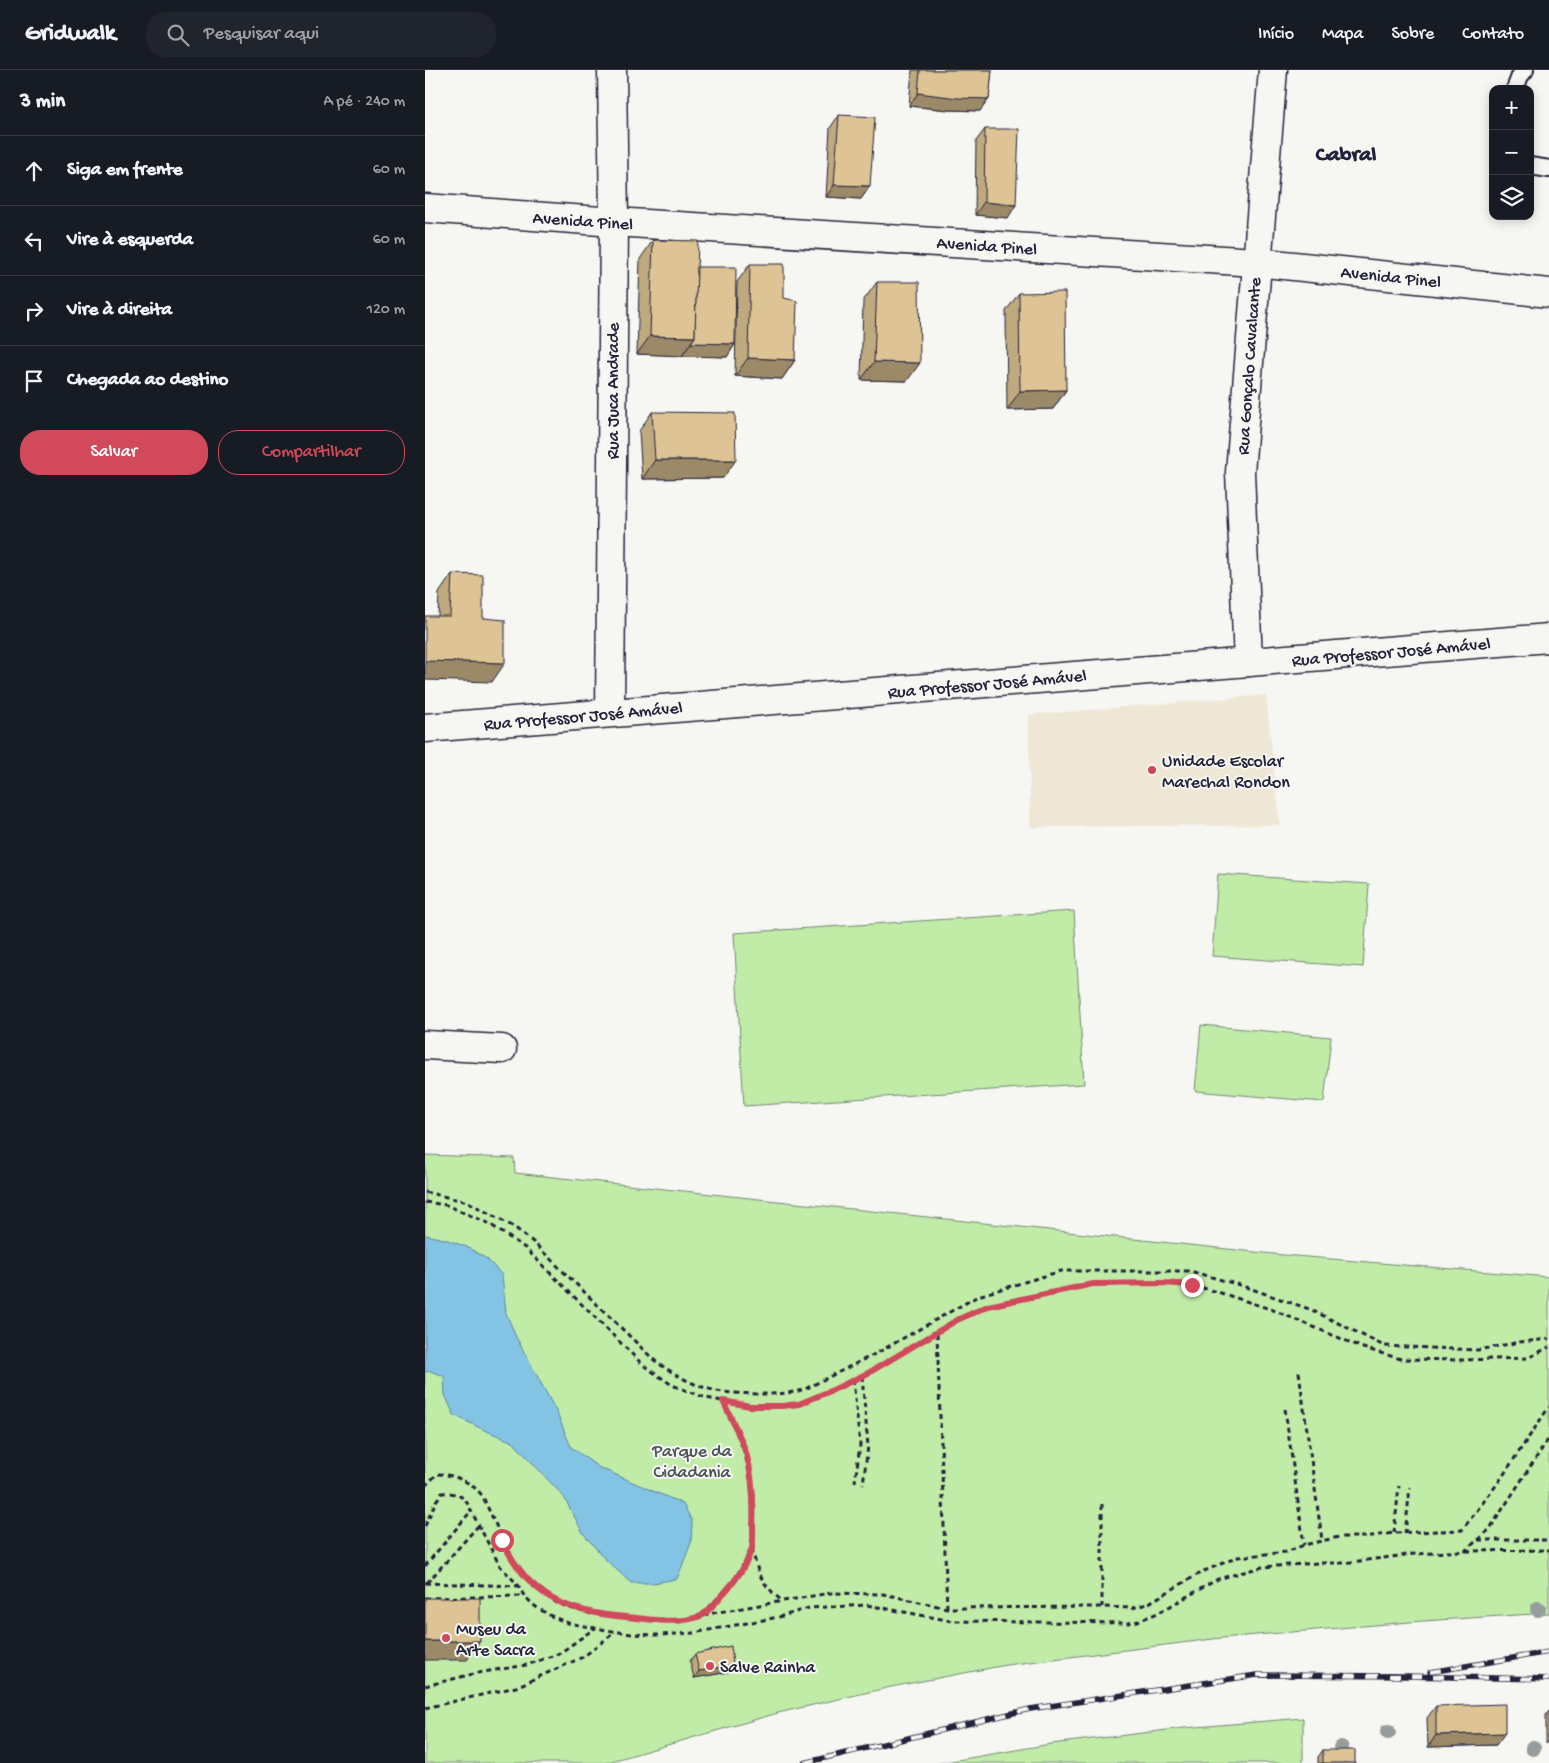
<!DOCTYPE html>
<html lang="pt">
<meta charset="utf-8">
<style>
body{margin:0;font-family:"Gochi Hand",sans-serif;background:#20242c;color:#f1f3f6}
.controls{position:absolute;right:15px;top:15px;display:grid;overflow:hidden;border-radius:10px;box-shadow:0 2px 12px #0003}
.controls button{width:45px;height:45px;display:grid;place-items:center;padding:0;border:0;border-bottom:1px solid #363941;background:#171b24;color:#f1f3f6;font:25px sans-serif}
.stop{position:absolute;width:15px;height:15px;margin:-11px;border:4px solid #d1495b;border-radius:50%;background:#fff}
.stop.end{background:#d1495b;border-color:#fff;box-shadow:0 1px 5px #0008}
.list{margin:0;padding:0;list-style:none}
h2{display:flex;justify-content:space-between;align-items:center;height:65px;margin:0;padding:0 20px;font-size:21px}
h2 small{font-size:16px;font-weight:400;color:#9ea1a6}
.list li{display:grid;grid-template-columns:32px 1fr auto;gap:15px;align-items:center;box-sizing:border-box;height:70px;padding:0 20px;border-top:1px solid #363941}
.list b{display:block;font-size:19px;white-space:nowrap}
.list em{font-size:16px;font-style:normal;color:#9ea1a6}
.actions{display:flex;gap:10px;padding:15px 20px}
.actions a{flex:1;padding:11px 0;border:1px solid #d1495b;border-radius:20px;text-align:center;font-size:18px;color:#d1495b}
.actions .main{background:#d1495b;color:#fff}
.icon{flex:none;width:28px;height:28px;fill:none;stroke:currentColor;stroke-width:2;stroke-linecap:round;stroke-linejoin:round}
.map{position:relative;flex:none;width:1124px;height:1693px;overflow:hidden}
header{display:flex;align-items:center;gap:30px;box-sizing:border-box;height:70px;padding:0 25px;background:#171b24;border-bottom:1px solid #363941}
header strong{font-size:24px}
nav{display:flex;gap:28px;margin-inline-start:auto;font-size:18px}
.search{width:350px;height:45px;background:#20242c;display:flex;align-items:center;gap:12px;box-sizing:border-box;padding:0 18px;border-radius:20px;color:#9ea1a6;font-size:19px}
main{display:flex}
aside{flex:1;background:#171b24}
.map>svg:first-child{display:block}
</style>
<header>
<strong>Gridwalk</strong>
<div class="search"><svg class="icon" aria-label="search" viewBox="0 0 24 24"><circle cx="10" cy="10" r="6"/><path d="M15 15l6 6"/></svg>Pesquisar aqui</div>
<nav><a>Início</a><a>Mapa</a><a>Sobre</a><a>Contato</a></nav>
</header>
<main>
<aside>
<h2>3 min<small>A pé · 240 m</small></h2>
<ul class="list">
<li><svg class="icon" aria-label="ahead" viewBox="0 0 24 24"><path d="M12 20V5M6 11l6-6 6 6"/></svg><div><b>Siga em frente</b></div><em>60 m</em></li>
<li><svg class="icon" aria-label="left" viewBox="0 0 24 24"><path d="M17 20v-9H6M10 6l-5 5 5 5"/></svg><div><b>Vire à esquerda</b></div><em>60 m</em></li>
<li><svg class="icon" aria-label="right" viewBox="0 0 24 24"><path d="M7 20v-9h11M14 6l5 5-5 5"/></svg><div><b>Vire à direita</b></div><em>120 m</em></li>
<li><svg class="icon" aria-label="arrive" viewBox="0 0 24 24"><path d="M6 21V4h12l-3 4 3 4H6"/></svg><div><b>Chegada ao destino</b></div></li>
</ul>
<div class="actions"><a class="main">Salvar</a><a>Compartilhar</a></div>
</aside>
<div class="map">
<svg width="1124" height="1693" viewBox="0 0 1124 1693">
<rect width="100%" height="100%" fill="#f6f6f2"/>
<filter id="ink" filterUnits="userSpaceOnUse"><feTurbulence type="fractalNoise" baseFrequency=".02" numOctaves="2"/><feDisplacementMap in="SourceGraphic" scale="10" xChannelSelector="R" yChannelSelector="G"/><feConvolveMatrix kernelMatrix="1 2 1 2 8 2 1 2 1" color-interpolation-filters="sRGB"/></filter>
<g filter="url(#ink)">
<path fill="#efe7d6" d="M841,625L855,755L605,757L604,645Z"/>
<g fill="#c1eca8" stroke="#728772">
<path d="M793,804L944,814L938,897L787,886Z"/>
<path d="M649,841L659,1014L319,1036L309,863Z"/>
<path d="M776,955L906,967L899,1032L770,1021Z"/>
<path d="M0,1085L89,1088L90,1103L858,1185L1124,1207V1543L997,1551L796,1568L581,1595L466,1617L353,1643L180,1693H0Z"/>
<path d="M878,1648V1693H515L626,1674L759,1658Z"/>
</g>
<path fill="#83c4e4" stroke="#5c83a0" d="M0,1165L20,1169L42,1177L62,1189L77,1205L81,1243L91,1267L131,1341L146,1377L173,1397L258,1434L267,1451L266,1473L252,1509L228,1513H206L180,1489L158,1463L139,1427L88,1372L57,1359L29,1345L20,1325L19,1306L5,1301L0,1302Z"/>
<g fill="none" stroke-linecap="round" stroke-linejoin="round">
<g stroke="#22223b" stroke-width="20">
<g id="service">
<path d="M1090,19L1095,6L1100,0"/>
<path d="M1105,96L1124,99"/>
</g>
</g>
<g stroke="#22223b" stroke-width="31">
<g id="minor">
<path d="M823,592L815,402L848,0"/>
<path d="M185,642L189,152L187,0"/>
<path d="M0,658L1124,568"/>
<path d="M0,975L77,979"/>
</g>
</g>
<g stroke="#22223b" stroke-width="31">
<path id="tertiary" d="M0,138L189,152L831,192L1124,223"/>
</g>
<g stroke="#22223b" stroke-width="3" stroke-dasharray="5 4" stroke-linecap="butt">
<path d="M0,1122L43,1132L89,1157L108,1172L229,1290C247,1303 267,1315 288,1320C302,1324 319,1323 334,1324C350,1324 365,1324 380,1319L452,1283L553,1226L636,1201H765L818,1216L887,1240L959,1276L1053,1280L1095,1272L1124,1269"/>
<path d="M0,1132L21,1135L63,1153L100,1178L218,1295L247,1315L281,1328L325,1336H357L374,1334L410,1319L445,1302L532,1250L563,1236L668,1214L737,1213L767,1215L796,1223L848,1240L938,1278L976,1289L1037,1290L1103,1288L1124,1277"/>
<path d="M512,1263L522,1538"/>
<path d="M874,1302L897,1470"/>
<path d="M437,1306L443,1376L438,1414"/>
<path d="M428,1310L435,1375L430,1412"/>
<path d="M860,1339L879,1475"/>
<path d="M0,1416L12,1404C29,1404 49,1413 58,1427L85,1486L102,1509L131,1532L146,1538L164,1543L229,1550L254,1551L288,1543L405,1523L458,1524L522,1538L677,1537L707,1538L722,1534L779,1501L813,1487L861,1482L879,1475L914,1467H939L969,1463L1037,1460L1073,1413L1124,1337"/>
<path d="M677,1434V1537"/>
<path d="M0,1456L11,1431L17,1423C26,1422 32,1424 40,1429L75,1496L94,1516L99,1526L111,1537L126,1546L143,1553L170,1558L206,1564L232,1565L268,1563L354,1547L384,1538L442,1535L527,1551L703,1553L710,1552L733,1543L793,1509L837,1497L893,1493H918L990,1484L1040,1481L1064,1460L1124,1368"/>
<path d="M969,1463L974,1416"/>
<path d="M980,1464L985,1417"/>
<path d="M1053,1470H1124"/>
<path d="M327,1479C333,1504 336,1513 356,1530"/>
<path d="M1041,1481L1124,1480"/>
<path d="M0,1496L46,1441"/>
<path d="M0,1513L94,1516"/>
<path d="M2,1513L53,1456"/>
<path d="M0,1528L99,1526"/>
<path d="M277,1545L309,1512L327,1479L329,1441L327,1415L321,1385L299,1332"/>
<path d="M0,1616L52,1603L102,1595L135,1583L170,1558"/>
<path d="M0,1638L91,1617L158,1587L190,1562"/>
</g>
<use href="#service" stroke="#f6f6f2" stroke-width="16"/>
<use href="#minor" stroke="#f6f6f2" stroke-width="28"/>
<use href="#tertiary" stroke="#f6f6f2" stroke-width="28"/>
<g stroke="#22223b" stroke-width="5.5">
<g id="rail">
<path d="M1005,1602L1124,1582"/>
<path d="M379,1693L605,1639L832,1605L980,1606L1124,1609"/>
</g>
</g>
<use href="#rail" stroke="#f6f6f2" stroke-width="4" stroke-dasharray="11" stroke-linecap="butt"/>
</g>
<g fill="#979d9c">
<circle cx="1113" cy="1539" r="8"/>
<circle cx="963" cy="1662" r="8"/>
<circle cx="916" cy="1678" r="8"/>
<circle cx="1108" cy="1678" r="8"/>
</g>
<g fill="#bfa97f" stroke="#22223b">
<path d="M487,0H567L564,29L555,41L524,40L484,36Z"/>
<path d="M414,45L445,116L436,129L401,127L405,58Z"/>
<path d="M560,59L583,148L550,145L551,71Z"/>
<path d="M228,170L272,197L310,274L302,287L212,284L215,189Z"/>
<path d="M325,194L359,228L370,290L357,309L310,306L312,212Z"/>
<path d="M452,212L482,311L436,310L438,231Z"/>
<path d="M594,223L641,320L628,339L582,340L581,241Z"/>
<path d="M227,342L298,408L217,409L214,361Z"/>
<path d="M27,504L58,548L67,612L13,546L14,523Z"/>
<path d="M270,1584L308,1595L304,1602L269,1608L265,1591Z"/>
<path d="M1011,1636L1071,1675L1003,1677L1002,1648Z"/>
<path d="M1124,1641V1673H1121V1645Z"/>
<path d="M898,1680L930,1693H893V1687Z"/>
</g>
<g fill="#9b8968" stroke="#22223b">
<path d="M493,23L564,29L555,41L524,40L484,36Z"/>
<path d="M409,115L445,116L436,129L401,127Z"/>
<path d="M559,132L591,135L583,148L550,145Z"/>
<path d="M225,266L270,267L257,286L212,284Z"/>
<path d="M266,273L310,274L302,287L257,286Z"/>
<path d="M323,288L370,290L357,309L310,306Z"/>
<path d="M449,292L495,293L482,311L436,310Z"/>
<path d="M641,320L628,339L582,340L595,321Z"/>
<path d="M230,390H311L298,408L217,409Z"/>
<path d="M0,591L80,593L67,612L0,610Z"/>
<path d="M0,1571H55L42,1590H0Z"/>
<path d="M308,1595L304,1602L269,1608L274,1601Z"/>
<path d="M1080,1663L1071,1675L1003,1677L1011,1665Z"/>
</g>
<g fill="#dec494" stroke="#22223b">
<path d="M495,0H567L564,29L533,28L493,23Z"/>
<path d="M414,45L450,47L445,116L409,115Z"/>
<path d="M560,59H594L591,135L559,132Z"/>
<path d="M228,170L273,171L270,267L225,266Z"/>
<path d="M325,194H359V228L372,231L370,290L323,288Z"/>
<path d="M272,197H311L310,274L266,273L270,267Z"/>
<path d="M452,212H494L495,293L449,292Z"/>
<path d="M640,222L641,320L595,321L594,223Z"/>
<path d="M227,342L310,343L311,390H230Z"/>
<path d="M27,504L58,505V548L80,550V593L0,591V546H25Z"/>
<rect x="0" y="1528" width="55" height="43"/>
<path d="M306,1576L308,1595L274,1601L270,1584Z"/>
<path d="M1080,1634V1663L1011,1665V1636Z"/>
<rect x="898" y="1680" width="32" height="13"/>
</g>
</g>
<g fill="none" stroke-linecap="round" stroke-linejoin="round" filter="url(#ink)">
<path stroke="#d1495b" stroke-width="6" d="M77,1470C104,1527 140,1542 201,1547C225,1549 252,1555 276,1546C284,1542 293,1529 300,1522C311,1510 321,1496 326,1481C329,1474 328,1465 328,1458C329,1434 328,1406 321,1383C315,1365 306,1348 298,1331L325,1336H357L374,1334L410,1319L445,1302L532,1250L563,1236L668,1214L737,1213L767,1215"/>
</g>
<g fill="#d1495b" stroke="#f6f6f2" stroke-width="2">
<circle cx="727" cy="700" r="5"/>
<circle cx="21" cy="1568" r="5"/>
<circle cx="285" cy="1596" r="5"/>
</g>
<g text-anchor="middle" stroke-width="4" stroke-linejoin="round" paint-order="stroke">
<g font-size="18" fill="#22223b" stroke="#f6f6f2">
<text transform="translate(158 150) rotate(4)" y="6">Avenida Pinel</text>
<text transform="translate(562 175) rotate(4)" y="6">Avenida Pinel</text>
<text transform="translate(966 206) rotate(6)" y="6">Avenida Pinel</text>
<text transform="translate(823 296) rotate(-86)" y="6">Rua Gonçalo Cavalcante</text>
<text transform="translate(187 321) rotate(-90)" y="6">Rua Juca Andrade</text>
<text transform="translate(966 581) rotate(-5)" y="6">Rua Professor José Amável</text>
<text transform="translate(562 613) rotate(-5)" y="6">Rua Professor José Amável</text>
<text transform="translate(158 645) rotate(-5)" y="6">Rua Professor José Amável</text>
</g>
<g font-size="18" fill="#22223b" stroke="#f6f6f2" text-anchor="start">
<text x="737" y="696">Unidade Escolar<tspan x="737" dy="21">Marechal Rondon</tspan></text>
<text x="31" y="1564">Museu da<tspan x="31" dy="21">Arte Sacra</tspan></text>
<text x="295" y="1602">Salve Rainha</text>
</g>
<g font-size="18" fill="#4a5456" stroke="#f6f6f2">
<text x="267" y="1386">Parque da<tspan x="267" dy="21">Cidadania</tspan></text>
</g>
<g font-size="22" font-weight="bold" fill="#22223b" stroke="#f6f6f2">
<text x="921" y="90">Cabral</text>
</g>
</g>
</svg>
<div class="controls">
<button>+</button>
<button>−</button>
<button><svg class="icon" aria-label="layers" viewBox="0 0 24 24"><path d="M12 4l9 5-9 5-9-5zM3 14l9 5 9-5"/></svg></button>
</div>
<div class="stop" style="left:77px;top:1470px"></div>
<div class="stop end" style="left:767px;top:1215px"></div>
</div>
</main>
